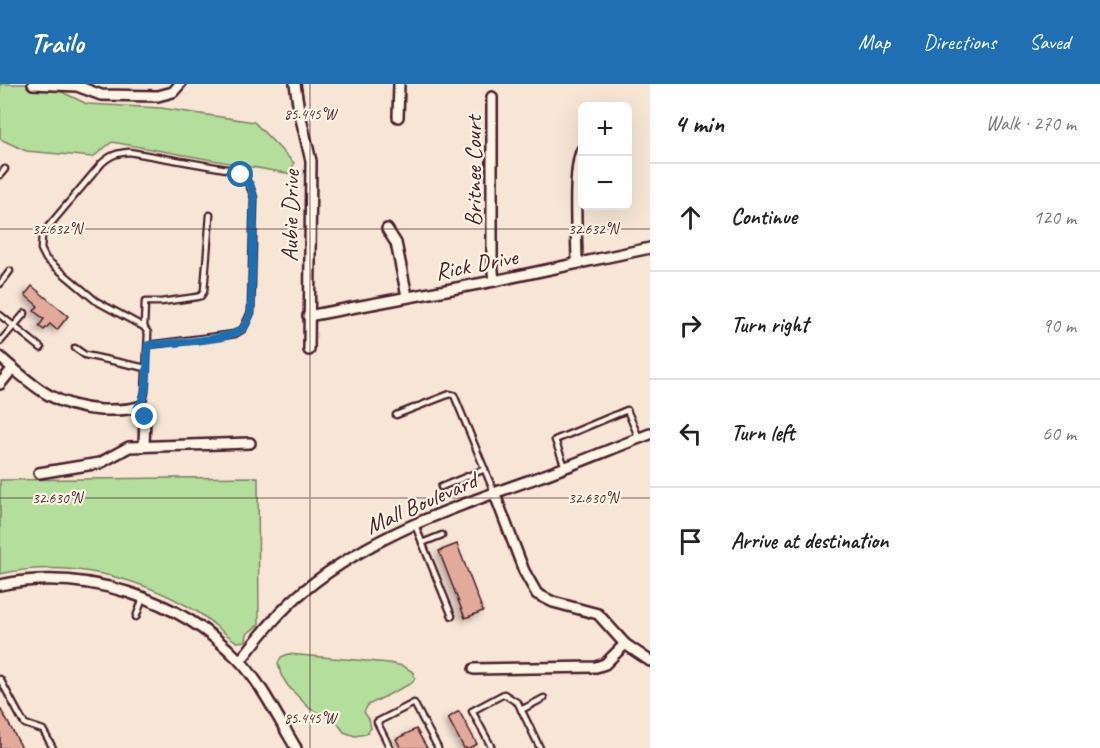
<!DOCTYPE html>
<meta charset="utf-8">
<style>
body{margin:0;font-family:Caveat,sans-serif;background:#f2f2f2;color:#222}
.controls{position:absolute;right:18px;top:18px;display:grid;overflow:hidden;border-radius:9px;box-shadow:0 6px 24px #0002}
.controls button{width:54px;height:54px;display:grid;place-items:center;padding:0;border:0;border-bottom:2px solid #e0e0e0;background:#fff;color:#222;font:30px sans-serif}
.stop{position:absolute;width:18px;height:18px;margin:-14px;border:4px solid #1f6fb2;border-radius:50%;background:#fff}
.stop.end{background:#1f6fb2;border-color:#fff;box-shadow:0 2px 6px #0008}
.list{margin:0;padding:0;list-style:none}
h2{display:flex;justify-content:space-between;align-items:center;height:78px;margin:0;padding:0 24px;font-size:26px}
h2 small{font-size:20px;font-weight:400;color:#767676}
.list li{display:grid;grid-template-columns:39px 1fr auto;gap:18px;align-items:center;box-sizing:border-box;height:108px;padding:0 24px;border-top:2px solid #e0e0e0}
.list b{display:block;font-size:22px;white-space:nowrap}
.list em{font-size:20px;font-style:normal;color:#767676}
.icon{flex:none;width:33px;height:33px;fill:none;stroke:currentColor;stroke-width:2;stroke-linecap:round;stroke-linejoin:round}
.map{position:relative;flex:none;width:650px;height:664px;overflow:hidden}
header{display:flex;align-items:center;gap:36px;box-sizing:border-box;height:84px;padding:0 30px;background:#1f6fb2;color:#fff}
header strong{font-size:28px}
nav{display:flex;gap:33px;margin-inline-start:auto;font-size:21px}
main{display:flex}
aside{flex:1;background:#fff}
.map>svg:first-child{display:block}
</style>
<header>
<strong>Trailo</strong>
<nav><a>Map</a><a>Directions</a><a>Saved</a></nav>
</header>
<main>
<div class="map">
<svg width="650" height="664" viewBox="0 0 650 664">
<defs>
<filter id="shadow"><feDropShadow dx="-3.5" dy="3.5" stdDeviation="3" flood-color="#0004"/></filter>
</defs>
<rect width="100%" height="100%" fill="#f7e6d6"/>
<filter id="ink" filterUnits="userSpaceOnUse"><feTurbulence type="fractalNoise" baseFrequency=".0167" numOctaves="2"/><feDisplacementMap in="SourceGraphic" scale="12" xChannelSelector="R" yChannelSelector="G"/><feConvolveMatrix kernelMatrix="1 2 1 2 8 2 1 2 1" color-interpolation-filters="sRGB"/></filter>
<g filter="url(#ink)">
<g fill="#b3de9b" stroke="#7e7e63" stroke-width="1.5">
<path d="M0,0H24L62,8L87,20L161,24L254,38L294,79L291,90L112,58L93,73L26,67L0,55Z"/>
<path d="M258,393L259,540L247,550L246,557L237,558C222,549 211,536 196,527C137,492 67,475 0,490V396Z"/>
<path d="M288,570L389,579L403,582L413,588L415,594L412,599L368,621L364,628L369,635L371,644L366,650L355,652L344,648L336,637L310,625L288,602L281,591L278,579L281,573Z"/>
</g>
<g fill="#e2aa9b" stroke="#4a1f2b" stroke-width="1.5" filter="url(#shadow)">
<path d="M32,202L68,232L57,246L50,240L44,246L39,242L44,235L34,227L38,222L25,211Z"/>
<path d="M457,460L483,527L465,534L439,467Z"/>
<path d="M0,624L22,664H0Z"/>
<path d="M459,627L477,660L469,664H464L448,634Z"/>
<path d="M416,645L427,664H401L396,655Z"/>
</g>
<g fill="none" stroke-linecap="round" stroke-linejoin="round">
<g stroke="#4a1f2b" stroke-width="9">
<g id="lane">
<path d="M0,91L5,85"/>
<path d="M0,200L10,187"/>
<path d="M0,231L41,264"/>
<path d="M144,243L145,218H161L197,213L201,212L204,207L210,131"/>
<path d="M0,258L25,229"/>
<path d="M75,264L85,271L146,284"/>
<path d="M138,323L143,317L145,308L148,249L144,243L96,217L46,175L41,165L42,152L48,143L102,79C111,71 117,69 129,68L232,86C245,93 250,100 254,114L251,228L243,245L235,250L148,261"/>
<path d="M396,331L450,310L454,311L494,408"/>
<path d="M565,383L555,356L627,326L639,354"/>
<path d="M441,403L485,385"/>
<path d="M415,441L452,532"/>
<path d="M422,459L442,451"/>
<path d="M136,533L143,514"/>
<path d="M0,595L21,634L25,640L43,646L53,664"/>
<path d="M521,626L544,614"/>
<path d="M390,664L377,638L414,619L438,664"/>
<path d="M492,664L472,627L504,610L518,619L540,664"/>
</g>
</g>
<g stroke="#4a1f2b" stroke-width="14">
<g id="street">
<path d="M33,0L77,2L101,11L158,12L173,8L180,0"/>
<path d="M295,0L299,26L311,77L309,266"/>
<path d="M492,13V177L494,197"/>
<path d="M398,33L399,0"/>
<path d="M387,145L396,159L407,212"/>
<path d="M577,179C577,152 572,86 582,66"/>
<path d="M308,232L494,197L650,164"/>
<path d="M0,273C33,302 55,323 101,326C114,326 125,327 138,323L145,333L144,361"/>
<path d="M0,300L13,284"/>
<path d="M39,389L100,379L129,363L250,359"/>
<path d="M494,408L524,487L537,510L553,518L598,530L625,560L650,577"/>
<path d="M0,501C84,483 179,514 239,576C260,597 280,638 296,664"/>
<path d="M240,577C260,552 280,526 305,506C373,450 457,422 539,393C576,380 613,364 650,350"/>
<path d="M474,585L596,583L605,580L625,560"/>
</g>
</g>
<use href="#lane" stroke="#fcf5e5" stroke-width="4.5"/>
<use href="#street" stroke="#fcf5e5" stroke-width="9"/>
</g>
</g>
<g fill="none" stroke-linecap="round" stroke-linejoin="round" filter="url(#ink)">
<path stroke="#1f6fb2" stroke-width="8" d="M145,333L138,323C150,308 146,280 148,261C168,259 229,257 242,245C247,241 249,234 251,228L254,114L250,100L241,91"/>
</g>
<path fill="none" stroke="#4a1f2b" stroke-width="1.5" stroke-opacity="0.45" d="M310,0V664M0,145H650M0,414H650"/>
<g text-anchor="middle" stroke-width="4.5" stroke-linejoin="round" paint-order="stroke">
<g font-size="24" fill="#4a1f2b" stroke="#fcf5e5">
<text transform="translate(473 87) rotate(-90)" y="8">Britnee Court</text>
<text transform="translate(290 132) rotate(-89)" y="8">Aubie Drive</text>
<text transform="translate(476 180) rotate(-11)" y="8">Rick Drive</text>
<text transform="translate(421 419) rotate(-24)" y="8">Mall Boulevard</text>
</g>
</g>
<g font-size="15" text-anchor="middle" fill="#4a1f2b" stroke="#fcf5e5" stroke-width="4.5" stroke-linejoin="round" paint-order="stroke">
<text x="310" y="35">85.445°W</text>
<text x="57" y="150">32.632°N</text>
<text x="593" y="150">32.632°N</text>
<text x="57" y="419">32.630°N</text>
<text x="593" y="419">32.630°N</text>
<text x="310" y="639">85.445°W</text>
</g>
</svg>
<div class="controls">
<button>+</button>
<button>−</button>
</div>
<div class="stop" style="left:241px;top:91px"></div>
<div class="stop end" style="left:145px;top:333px"></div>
</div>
<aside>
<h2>4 min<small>Walk · 270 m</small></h2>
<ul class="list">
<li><svg class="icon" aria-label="ahead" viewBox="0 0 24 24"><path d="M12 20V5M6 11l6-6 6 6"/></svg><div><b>Continue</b></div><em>120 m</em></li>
<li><svg class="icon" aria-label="right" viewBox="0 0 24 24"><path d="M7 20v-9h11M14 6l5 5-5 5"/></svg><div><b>Turn right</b></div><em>90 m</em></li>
<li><svg class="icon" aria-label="left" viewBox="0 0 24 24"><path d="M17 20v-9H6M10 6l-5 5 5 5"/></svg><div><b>Turn left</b></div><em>60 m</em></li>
<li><svg class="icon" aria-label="arrive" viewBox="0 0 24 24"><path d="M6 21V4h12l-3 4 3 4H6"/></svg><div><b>Arrive at destination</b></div></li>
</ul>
</aside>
</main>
